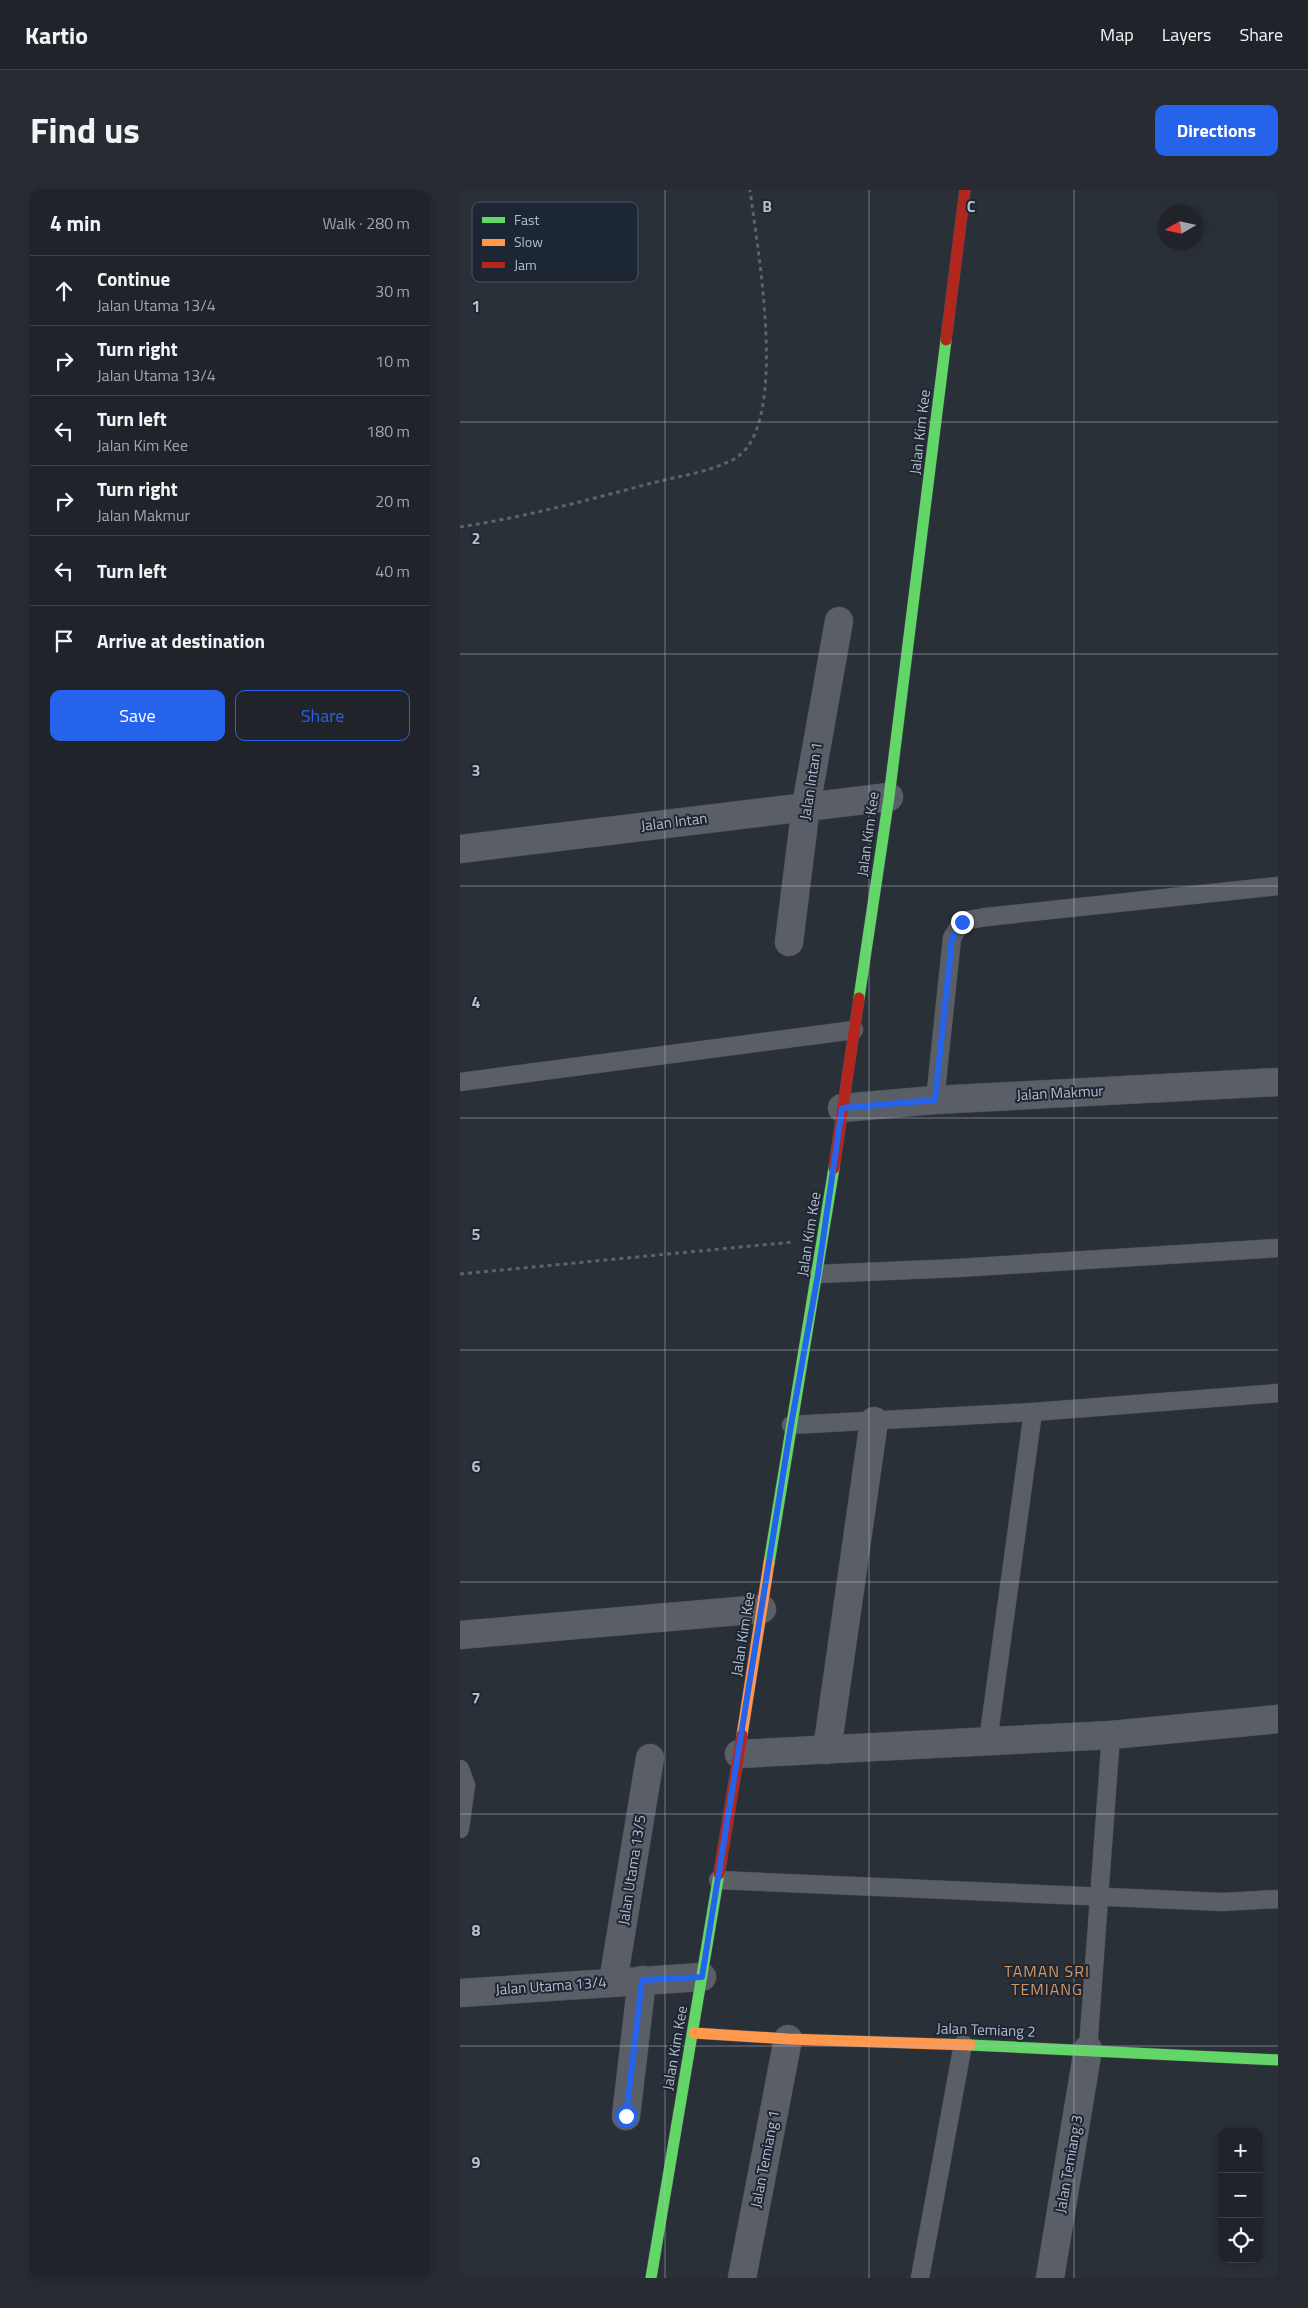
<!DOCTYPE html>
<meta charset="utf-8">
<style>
body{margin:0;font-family:"Titillium Web",sans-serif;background:#282c32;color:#f1f3f6}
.controls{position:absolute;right:15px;bottom:15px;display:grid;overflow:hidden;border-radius:10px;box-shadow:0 2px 8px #0003}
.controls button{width:45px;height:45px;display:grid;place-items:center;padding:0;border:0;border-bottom:1px solid #3d4147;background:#20242a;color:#f1f3f6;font:25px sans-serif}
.compass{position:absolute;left:698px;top:15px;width:45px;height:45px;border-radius:50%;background:#20242a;box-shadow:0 2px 8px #0003;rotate:261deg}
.stop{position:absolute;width:15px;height:15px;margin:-11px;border:4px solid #2563eb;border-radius:50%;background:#fff}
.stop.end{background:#2563eb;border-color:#fff;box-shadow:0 1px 5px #0008}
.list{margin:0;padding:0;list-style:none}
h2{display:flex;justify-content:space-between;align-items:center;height:65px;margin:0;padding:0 20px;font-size:21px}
h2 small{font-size:16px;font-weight:400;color:#a2a4a8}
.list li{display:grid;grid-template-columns:32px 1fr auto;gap:15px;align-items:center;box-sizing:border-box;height:70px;padding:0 20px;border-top:1px solid #3d4147}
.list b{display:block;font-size:19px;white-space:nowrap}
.list p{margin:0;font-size:16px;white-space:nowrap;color:#a2a4a8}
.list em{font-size:16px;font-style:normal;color:#a2a4a8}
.actions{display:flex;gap:10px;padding:15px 20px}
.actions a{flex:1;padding:11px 0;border:1px solid #2563eb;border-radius:10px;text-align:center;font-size:18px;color:#2563eb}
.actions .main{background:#2563eb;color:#fff}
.icon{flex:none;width:28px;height:28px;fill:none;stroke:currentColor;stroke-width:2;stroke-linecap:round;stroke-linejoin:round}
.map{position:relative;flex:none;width:818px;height:2088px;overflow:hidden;border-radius:10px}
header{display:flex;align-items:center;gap:30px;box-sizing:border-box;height:70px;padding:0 25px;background:#20242a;border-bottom:1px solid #3d4147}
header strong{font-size:24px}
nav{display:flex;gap:28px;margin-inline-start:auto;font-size:18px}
.intro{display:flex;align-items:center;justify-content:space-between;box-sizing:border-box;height:120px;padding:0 30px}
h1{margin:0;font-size:35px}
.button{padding:12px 22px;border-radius:10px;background:#2563eb;color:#fff;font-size:18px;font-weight:700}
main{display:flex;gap:30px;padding:0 30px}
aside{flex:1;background:#20242a;border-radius:10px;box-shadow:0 2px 8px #0003}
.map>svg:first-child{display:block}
</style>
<header>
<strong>Kartio</strong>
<nav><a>Map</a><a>Layers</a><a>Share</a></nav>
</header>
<div class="intro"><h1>Find us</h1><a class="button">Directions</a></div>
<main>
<aside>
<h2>4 min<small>Walk · 280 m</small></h2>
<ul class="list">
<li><svg class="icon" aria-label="ahead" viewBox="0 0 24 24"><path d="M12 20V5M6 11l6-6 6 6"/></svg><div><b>Continue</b><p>Jalan Utama 13/4</p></div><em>30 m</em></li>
<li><svg class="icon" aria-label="right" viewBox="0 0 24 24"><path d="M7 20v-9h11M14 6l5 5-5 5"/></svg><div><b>Turn right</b><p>Jalan Utama 13/4</p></div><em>10 m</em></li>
<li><svg class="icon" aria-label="left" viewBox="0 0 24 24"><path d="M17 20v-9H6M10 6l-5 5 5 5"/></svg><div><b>Turn left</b><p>Jalan Kim Kee</p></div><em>180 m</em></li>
<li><svg class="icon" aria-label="right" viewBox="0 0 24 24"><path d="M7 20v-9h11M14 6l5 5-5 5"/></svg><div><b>Turn right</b><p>Jalan Makmur</p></div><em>20 m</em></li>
<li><svg class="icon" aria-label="left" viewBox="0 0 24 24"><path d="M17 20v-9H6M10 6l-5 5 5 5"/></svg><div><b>Turn left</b></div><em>40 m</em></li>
<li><svg class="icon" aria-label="arrive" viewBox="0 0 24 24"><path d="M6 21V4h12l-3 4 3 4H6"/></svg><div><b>Arrive at destination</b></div></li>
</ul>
<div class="actions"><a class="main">Save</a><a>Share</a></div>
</aside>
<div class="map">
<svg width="818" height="2088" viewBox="0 0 818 2088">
<rect width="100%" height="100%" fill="#2a3038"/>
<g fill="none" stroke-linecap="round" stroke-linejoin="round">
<g stroke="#484c53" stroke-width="19">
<g id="lane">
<path d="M0,892L394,840"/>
<path d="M475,910L492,748L502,731L526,727L818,696"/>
<path d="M358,1084L498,1078L818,1058"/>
<path d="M331,1235L573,1222L818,1203"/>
<path d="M528,1551L573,1222"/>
<path d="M0,1579L6,1595L0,1639"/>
<path d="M258,1690L763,1712L818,1709"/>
<path d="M628,1859L651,1545"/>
<path d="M460,2088L503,1854"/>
</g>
</g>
<g stroke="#484c53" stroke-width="29">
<g id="street">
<path d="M0,659L429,607"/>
<path d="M329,752L346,616L379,431"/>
<path d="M382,918L475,910L818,892"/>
<path d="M0,1445L302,1419"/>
<path d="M367,1560L414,1231"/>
<path d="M279,1564L651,1545L818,1529"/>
<path d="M153,1792L190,1568"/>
<path d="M0,1803L242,1787"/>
<path d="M166,1926L182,1790"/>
<path d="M282,2088L328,1849"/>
<path d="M590,2088L628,1859"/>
</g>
</g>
<g stroke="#484c53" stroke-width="12">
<g id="fast">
<path d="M399,808L429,607L486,150"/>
<path d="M309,1373L374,978"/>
<path d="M510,1855L818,1870"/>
<path d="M191,2088L259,1684"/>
</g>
</g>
<g stroke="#484c53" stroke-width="12">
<g id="slow">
<path d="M282,1545L309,1373"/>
<path d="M234,1843L328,1849L510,1855"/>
</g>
</g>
<g stroke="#484c53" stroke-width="12">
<g id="jam">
<path d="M486,150L505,0"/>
<path d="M374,978L399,808"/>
<path d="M259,1684L282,1545"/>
</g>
</g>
<g stroke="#5d636a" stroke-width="3" stroke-dasharray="4 4" stroke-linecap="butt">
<path d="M0,337C65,327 128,310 192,293C219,286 251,282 276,268C280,265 287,259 289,255C323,203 298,61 290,0"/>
<path d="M0,1084L333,1052"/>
</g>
<use href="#lane" stroke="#5a5e66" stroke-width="18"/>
<use href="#street" stroke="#5a5e66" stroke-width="28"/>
<use href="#fast" stroke="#63d668" stroke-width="11"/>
<use href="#slow" stroke="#ff974d" stroke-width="11"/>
<use href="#jam" stroke="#b3261e" stroke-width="11"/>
</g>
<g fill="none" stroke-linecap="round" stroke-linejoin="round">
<path stroke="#2563eb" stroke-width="6" d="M166,1926L182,1790L242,1787L331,1235L358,1084L382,918L475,910L492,748L502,732"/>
</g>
<path fill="none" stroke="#b4bcc9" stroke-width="1" stroke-opacity="0.55" d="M205,0V2088M409,0V2088M614,0V2088M0,232H818M0,464H818M0,696H818M0,928H818M0,1160H818M0,1392H818M0,1624H818M0,1856H818"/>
<g text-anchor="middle" stroke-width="4" stroke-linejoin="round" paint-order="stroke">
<g font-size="15" fill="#b4bcc9" stroke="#1d2633">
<text transform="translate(460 242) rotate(-83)" y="5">Jalan Kim Kee</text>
<text transform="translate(351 591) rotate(-81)" y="5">Jalan Intan 1</text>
<text transform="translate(214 632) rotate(-7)" y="5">Jalan Intan</text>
<text transform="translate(408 644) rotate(-82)" y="5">Jalan Kim Kee</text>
<text transform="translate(600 903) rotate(-3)" y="5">Jalan Makmur</text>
<text transform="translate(349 1044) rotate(-81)" y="5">Jalan Kim Kee</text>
<text transform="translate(283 1444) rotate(-81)" y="5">Jalan Kim Kee</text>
<text transform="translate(172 1680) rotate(-81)" y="5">Jalan Utama 13/5</text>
<text transform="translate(91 1796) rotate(-4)" y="5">Jalan Utama 13/4</text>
<text transform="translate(526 1840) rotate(2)" y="5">Jalan Temiang 2</text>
<text transform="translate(215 1858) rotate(-80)" y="5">Jalan Kim Kee</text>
<text transform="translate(305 1969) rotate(-79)" y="5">Jalan Temiang 1</text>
<text transform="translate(609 1974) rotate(-80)" y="5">Jalan Temiang 3</text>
</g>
<g font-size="16" letter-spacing="1" fill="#d59563" stroke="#1d2633">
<text x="587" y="1787">TAMAN SRI<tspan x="587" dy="18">TEMIANG</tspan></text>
</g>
</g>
<rect x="12" y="12" width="166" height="80" rx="8" fill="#1d2633" stroke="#4a5360" stroke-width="1"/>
<rect x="22" y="27" width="23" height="6" fill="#63d668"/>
<rect x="22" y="49" width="23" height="7" fill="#ff974d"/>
<rect x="22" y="72" width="23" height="6" fill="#b3261e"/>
<g font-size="14" fill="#b4bcc9">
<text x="54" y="35">Fast</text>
<text x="54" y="57">Slow</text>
<text x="54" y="80">Jam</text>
</g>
<g font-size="16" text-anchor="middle" font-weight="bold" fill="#b4bcc9" stroke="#1d2633" stroke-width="4" stroke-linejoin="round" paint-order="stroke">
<text x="307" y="22">B</text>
<text x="511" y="22">C</text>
<text x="16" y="122">1</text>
<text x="16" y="354">2</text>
<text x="16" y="586">3</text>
<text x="16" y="818">4</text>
<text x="16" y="1050">5</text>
<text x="16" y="1282">6</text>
<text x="16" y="1514">7</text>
<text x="16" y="1746">8</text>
<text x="16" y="1978">9</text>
</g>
</svg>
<div class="controls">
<button>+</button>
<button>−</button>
<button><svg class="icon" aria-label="locate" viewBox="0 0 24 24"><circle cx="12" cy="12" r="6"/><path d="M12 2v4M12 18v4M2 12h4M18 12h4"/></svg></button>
</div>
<svg class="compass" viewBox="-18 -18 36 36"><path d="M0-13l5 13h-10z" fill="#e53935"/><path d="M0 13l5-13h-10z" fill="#a2a4a8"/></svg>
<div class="stop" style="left:166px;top:1926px"></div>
<div class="stop end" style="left:502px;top:732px"></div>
</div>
</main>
